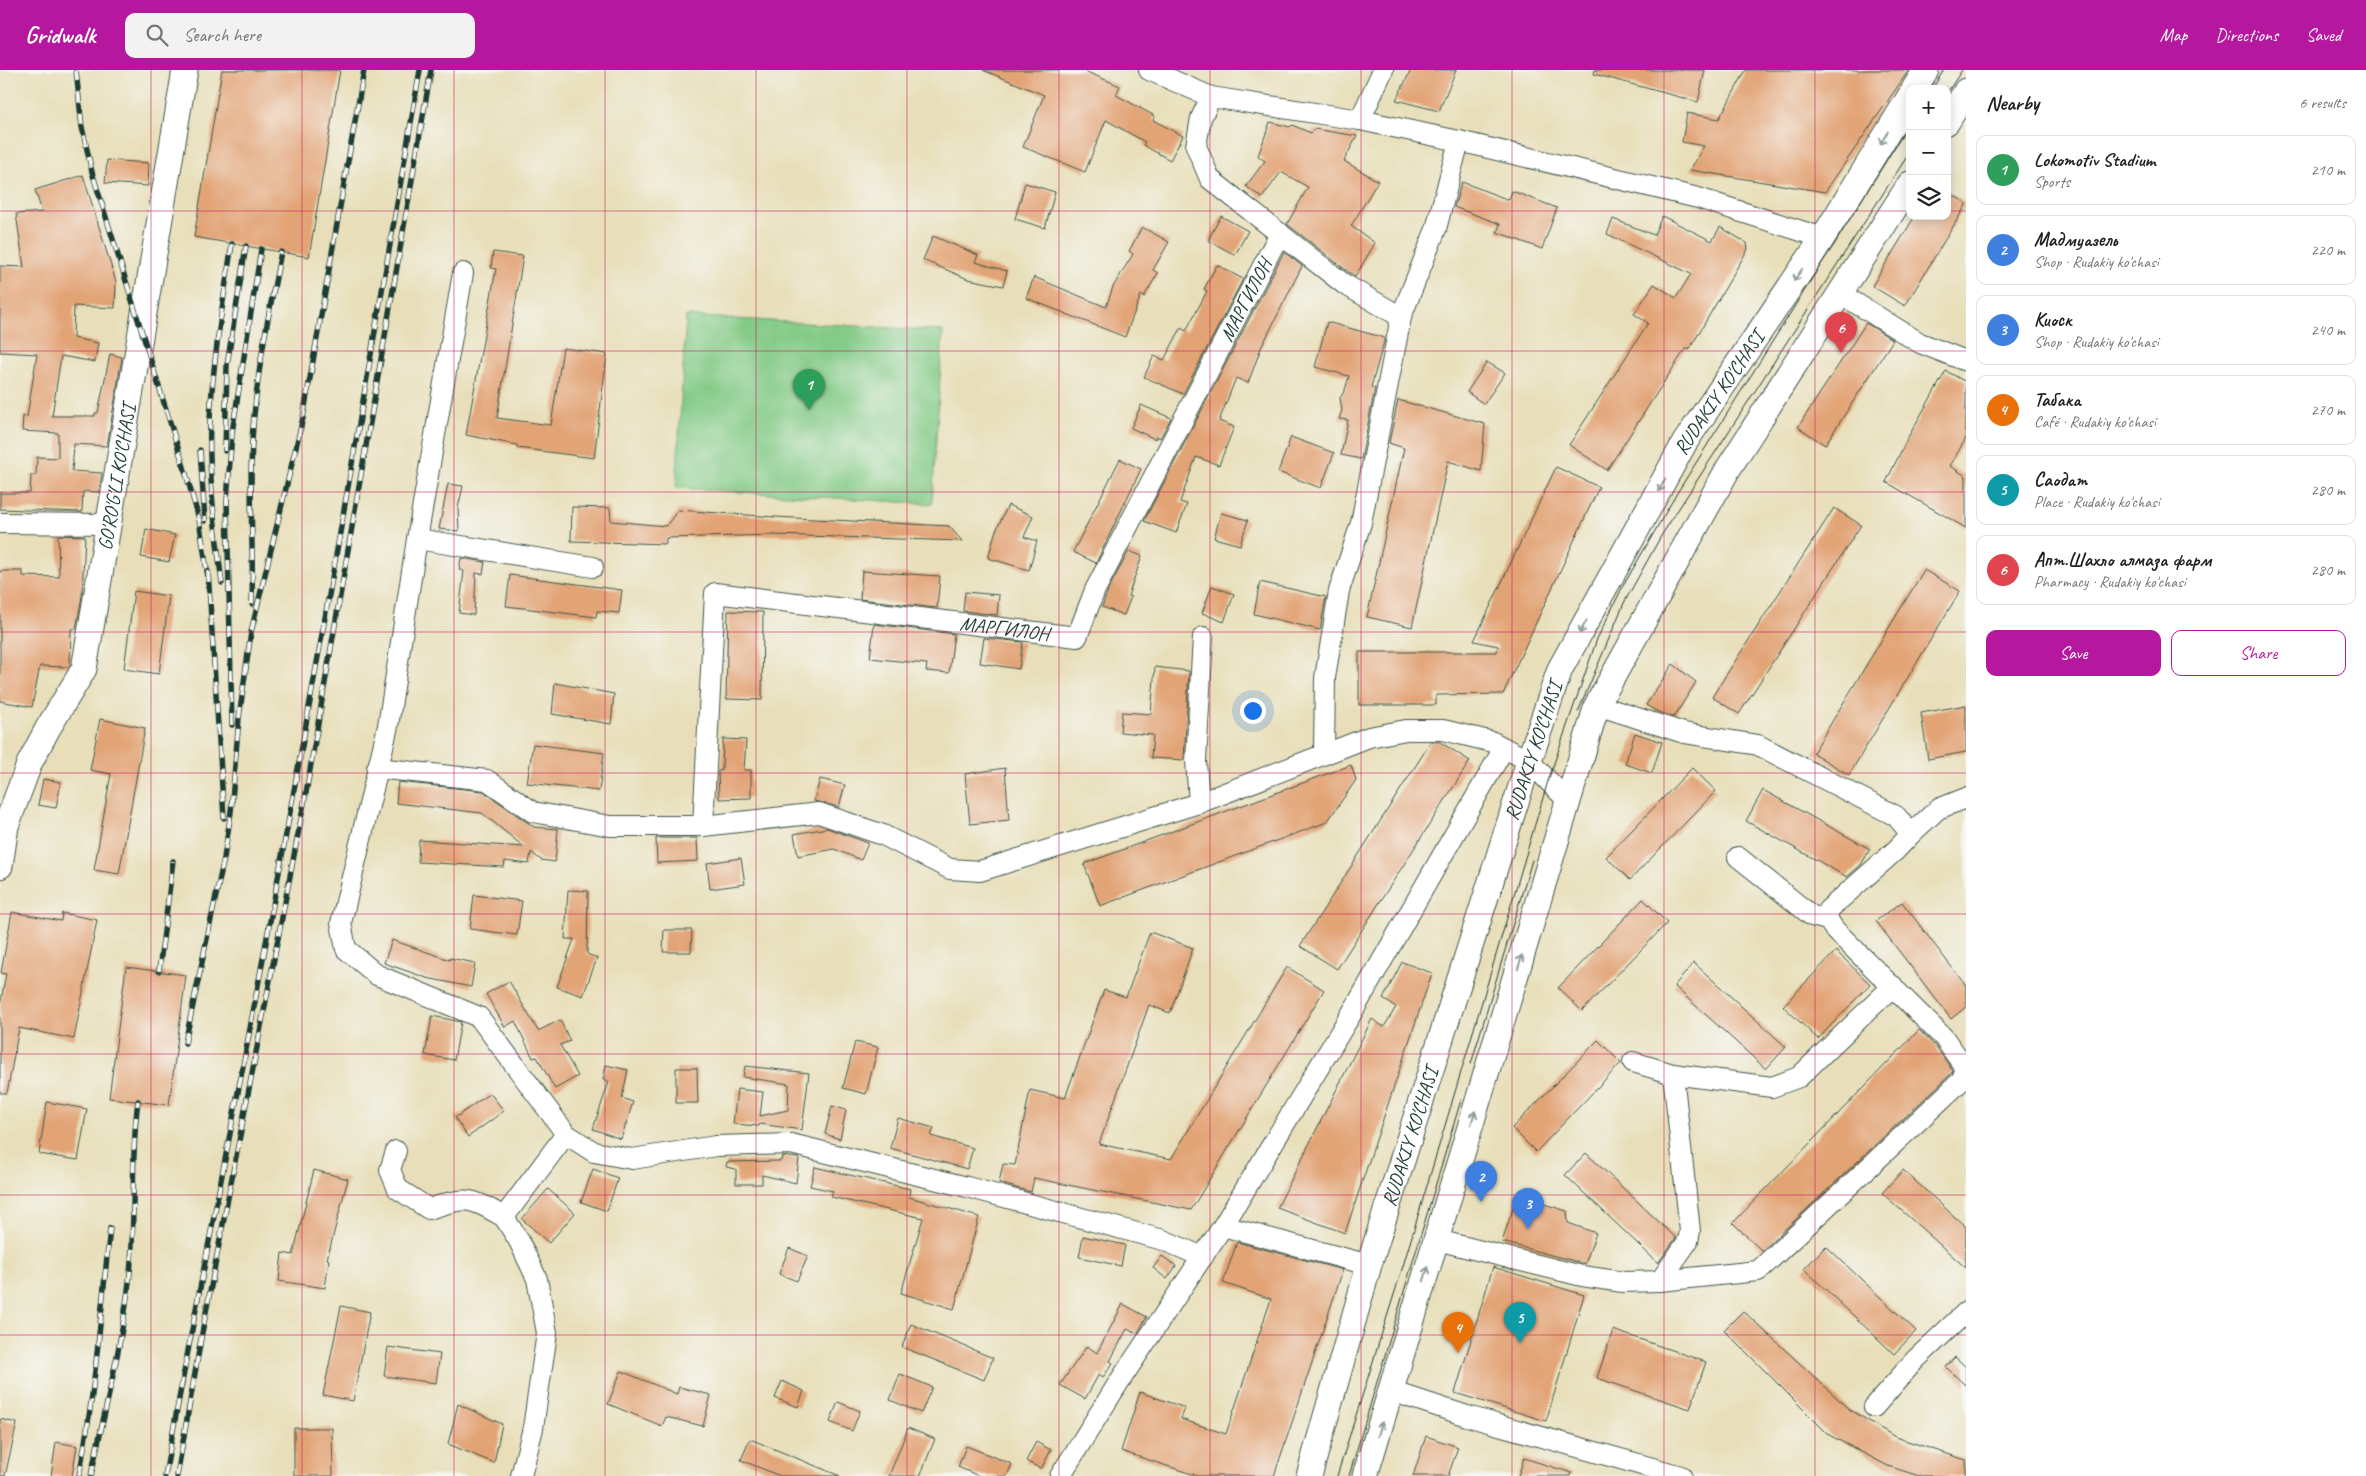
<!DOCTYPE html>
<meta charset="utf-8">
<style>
body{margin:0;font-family:Caveat,sans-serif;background:#f2f2f2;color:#222}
.controls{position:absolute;right:15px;top:15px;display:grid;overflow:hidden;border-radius:10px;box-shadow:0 2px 12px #0003}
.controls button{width:45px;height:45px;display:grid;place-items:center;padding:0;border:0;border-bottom:1px solid #e0e0e0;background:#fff;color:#222;font:25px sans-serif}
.you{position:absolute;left:1252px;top:640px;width:18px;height:18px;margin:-12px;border:4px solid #fff;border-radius:50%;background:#1a73e8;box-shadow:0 0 0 8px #1a73e833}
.badge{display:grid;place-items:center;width:32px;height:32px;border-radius:50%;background:#b5179e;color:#fff;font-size:16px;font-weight:700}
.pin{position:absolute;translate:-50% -41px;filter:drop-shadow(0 1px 2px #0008)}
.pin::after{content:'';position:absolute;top:26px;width:18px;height:15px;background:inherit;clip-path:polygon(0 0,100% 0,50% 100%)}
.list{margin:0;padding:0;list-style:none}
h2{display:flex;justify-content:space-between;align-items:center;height:65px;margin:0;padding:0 20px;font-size:21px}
h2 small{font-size:16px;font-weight:400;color:#767676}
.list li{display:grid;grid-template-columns:32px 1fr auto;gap:15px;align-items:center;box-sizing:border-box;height:70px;margin:0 10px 10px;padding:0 10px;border:1px solid #e0e0e0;border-radius:10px}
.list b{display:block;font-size:19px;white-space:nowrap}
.list p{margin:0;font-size:16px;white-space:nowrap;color:#767676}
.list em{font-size:16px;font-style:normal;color:#767676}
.actions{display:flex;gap:10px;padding:15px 20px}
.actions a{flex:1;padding:11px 0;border:1px solid #b5179e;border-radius:10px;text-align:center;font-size:18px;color:#b5179e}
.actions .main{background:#b5179e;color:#fff}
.icon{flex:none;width:28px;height:28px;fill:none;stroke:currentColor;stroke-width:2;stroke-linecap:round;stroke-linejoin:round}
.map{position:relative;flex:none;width:1966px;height:1406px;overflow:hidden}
header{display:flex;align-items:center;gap:30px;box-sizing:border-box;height:70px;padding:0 25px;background:#b5179e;color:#fff}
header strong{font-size:24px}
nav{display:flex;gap:28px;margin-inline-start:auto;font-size:18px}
.search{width:350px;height:45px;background:#f2f2f2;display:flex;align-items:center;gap:12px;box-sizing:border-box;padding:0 18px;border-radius:10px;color:#767676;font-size:19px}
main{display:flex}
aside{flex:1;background:#fff}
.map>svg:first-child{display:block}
</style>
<header>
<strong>Gridwalk</strong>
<div class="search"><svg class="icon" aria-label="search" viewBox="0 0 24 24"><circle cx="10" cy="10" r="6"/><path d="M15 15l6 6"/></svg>Search here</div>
<nav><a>Map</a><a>Directions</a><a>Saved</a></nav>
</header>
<main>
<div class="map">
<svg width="1966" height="1406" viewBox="0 0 1966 1406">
<rect width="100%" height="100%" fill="#f6f6f2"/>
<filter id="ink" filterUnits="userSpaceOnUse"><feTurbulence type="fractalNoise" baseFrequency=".02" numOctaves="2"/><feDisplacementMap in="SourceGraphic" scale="10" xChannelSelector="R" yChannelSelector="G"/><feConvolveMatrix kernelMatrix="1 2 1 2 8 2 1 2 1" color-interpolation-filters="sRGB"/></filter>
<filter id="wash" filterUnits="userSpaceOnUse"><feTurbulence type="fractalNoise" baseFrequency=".0096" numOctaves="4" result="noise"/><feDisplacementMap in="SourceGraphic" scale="20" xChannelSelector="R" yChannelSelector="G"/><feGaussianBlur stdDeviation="1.12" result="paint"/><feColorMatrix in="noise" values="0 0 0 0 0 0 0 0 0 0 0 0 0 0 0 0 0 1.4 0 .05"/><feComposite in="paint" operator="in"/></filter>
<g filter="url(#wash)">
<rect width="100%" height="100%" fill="#e8dfba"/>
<path fill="#84cb87" stroke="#52845e" d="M686,246L943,261L932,434L676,418Z"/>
<g id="blocks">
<g fill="#e2a374">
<path d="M222,0H340L309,187L194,167Z"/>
<path d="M983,0H1082L1120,16L1116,25L1155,46L1153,50L1183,66L1170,90L1143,75L1145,72L1106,50L1085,102L1023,77L1044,25Z"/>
<path d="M1411,0H1456L1439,41L1396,30Z"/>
<path d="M1595,0H1705L1698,32L1594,4Z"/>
<path d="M1746,0H1909L1825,122L1690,100L1704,76L1682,72L1687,43L1719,49Z"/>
<path d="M1270,52L1290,57L1292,55L1311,63L1314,59L1357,66L1344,91L1378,111L1351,156L1375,173L1355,207L1287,154L1308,117L1281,102L1262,128L1246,116L1265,91L1258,86Z"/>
<path d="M107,90L149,93L148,116L105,113Z"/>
<path d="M83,105L116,212L115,238L74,236L73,268L98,273L95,292L61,286L52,346H95V343H98L110,284L122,287L107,376L74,374L72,401L102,403L99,422L83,421L82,442L0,439V423H30L31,405H36L37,387L58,388V363L22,361L23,346L27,347L37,284L0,282V196L24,197L16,144L42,142L35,120Z"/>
<path d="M1462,112L1509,130L1512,121L1557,138L1542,179L1497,162L1500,154L1454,137Z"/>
<path d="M1025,113L1055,122L1045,158L1015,149Z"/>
<path d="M1947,121L1966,133V135L1905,236L1872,216L1915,146H1947Z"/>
<path d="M1221,146L1248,161L1235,185L1208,170Z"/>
<path d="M1662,146L1712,171L1720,157L1747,173L1748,179L1689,280L1686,278L1607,400L1569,375L1648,253L1634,244L1654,214L1676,228L1691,204L1607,164L1613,149L1654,165Z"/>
<path d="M1142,157L1169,172L1153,200L1158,203L1144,227L1141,225L1125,267L1026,228L1034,207L1106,237L1113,217L1133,184L1129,181Z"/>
<path d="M933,166L978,185L975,192L1007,201L1003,216L968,209L923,190Z"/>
<path d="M493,182L523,186L497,348L551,355L563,278L607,284L594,388L517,378V375L466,365L496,199L491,198Z"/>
<path d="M1284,182L1302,196L1261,278L1248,313L1236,308L1219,351L1234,357L1219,395L1196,387L1180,432L1187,434L1176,463L1144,451Z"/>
<path d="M1217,195L1243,209L1183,324L1144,307L1154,286L1164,290L1181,258L1186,261L1207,221L1204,219Z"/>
<path d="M1327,252L1385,268L1371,317L1375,318L1361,389L1341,385L1348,350L1339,349L1342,340L1340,328L1345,320L1349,306L1315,297Z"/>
<path d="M1866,253L1893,270L1825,375L1798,357Z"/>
<path d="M1487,292L1505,303L1484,334L1467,322Z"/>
<path d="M1946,301L1966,312V368L1950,396L1966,406V458L1886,412L1907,369Z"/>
<path d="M1398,330L1485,354L1481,401L1448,391L1412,557L1367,547L1404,378L1389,373Z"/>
<path d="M1141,335L1171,348L1160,368L1156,366L1155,369L1131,358Z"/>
<path d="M1291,367L1334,383L1321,418L1278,402Z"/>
<path d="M1120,389L1141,399L1096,493L1073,482Z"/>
<path d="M1556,397L1599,417L1503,624L1436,625V635H1359V582H1497L1498,576L1474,571Z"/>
<path d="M448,414L463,416L458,438L459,461L439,459Z"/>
<path d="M1008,435L1033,446L1024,467L1037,471L1029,500L988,488L995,463Z"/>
<path d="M572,437L610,438L611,451L666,456L678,440L775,447L949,456L962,471L774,465L666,468V474L571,471Z"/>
<path d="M1834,438L1861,455L1739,644L1712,627Z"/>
<path d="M1221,443L1248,450L1240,475L1214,468Z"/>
<path d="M146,459L175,465L169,492L141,487Z"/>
<path d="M58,465L85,466L82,526L76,559H71L70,594L68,597L40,596L32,637L0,631V501H23V506L59,507Z"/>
<path d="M1129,481L1142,486L1128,526L1131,527L1124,545L1102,537L1109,518Z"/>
<path d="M461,488L485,492L483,504L476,503L474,545L459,543L464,501L459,500Z"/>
<path d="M1924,500L1960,521L1849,705L1813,683Z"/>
<path d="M862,501L940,506L937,538L860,529Z"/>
<path d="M510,505L622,520L619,543L597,541L596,547L506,536Z"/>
<path d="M1260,512L1326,527L1320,560L1254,544Z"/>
<path d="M1212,516L1234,524L1224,552L1202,543Z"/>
<path d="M134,521L169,526L159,604L124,599Z"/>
<path d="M965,522L999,525L997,545L963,541Z"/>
<path d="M728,541L763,542L762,630L726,629Z"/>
<path d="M874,554L954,564L949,603L926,601L927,594L870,588Z"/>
<path d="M984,568L1023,572L1019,599L980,593Z"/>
<path d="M1673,594L1696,612L1674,647L1656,641L1646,635Z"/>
<path d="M1155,597L1189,601L1184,690L1151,688L1153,665L1120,662L1122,642L1151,644Z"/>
<path d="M555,613L614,624L611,654L552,644Z"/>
<path d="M1966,635V682L1928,689L1921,643Z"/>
<path d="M100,649L145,658L119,804L94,800L111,704L90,700Z"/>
<path d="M1635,663L1662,672L1652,703L1625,694Z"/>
<path d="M723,669L746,670L744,700H751V728L719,729L718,701L722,700Z"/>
<path d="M1431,672H1440L1470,691L1337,899L1300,876Z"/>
<path d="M533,674L604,683L599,721L527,713Z"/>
<path d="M1351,695L1356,710L1327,752L1100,836L1084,794Z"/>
<path d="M1005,698L1009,750L970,754L965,704Z"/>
<path d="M1692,698L1716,721L1630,810L1606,787Z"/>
<path d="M43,709L61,712L56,738L38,735Z"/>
<path d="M820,709L845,715L839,737L814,731Z"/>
<path d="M398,712L483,721L534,757L558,759L555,792L541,790L531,782L529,794L505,791L504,797L418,792L419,770L524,777L482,743L396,733Z"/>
<path d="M1763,720L1870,779L1861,795L1847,807L1746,751Z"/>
<path d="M827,758L868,773L861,790L834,779L798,786L794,764Z"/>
<path d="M656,768H697L698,791L657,793Z"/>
<path d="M741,788L745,814L710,819L707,793Z"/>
<path d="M568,820L588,821L587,884L597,888L583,926L557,917L574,869H565Z"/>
<path d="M474,825L522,831L517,865L470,859Z"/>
<path d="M1643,829L1667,853L1582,941L1558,918Z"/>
<path d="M1902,832L1966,916V937L1951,949L1876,851Z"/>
<path d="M12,842L61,851L62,843L97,850L74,969L19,958L7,1023H0V936L6,904L1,903Z"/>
<path d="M664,860H692L691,882H663Z"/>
<path d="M1150,862L1193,878L1170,943L1149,935L1099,1074L1171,1089L1287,897L1324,920L1191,1140L1034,1108L1031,1122L999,1113L1003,1094L1015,1095L1030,1020L1065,1028L1104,920L1126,927Z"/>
<path d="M392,870L450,890V888L475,893L471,917L427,908L384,893Z"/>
<path d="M1836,881L1870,914L1818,969L1783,936Z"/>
<path d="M1402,892L1432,903L1345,1163L1277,1138L1372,949L1384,957L1396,937L1383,929Z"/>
<path d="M1694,893L1786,977L1766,999L1674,916Z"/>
<path d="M126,897L186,905L169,1035L109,1028Z"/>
<path d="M509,911L538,961L560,950L570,971L560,975L578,1006L555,1019L537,987L533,988L515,951L505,957L486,924Z"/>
<path d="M432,946L461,952L454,990L425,985Z"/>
<path d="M1919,960L1935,976L1953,1001L1951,1004L1762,1181L1733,1153Z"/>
<path d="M1598,970L1621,993L1536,1082L1512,1058Z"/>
<path d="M855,972L878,977L866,1024L843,1018Z"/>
<path d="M606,995L628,1000L622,1028L633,1032L621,1069L593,1059L609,1012L603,1010Z"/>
<path d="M745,996L809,1003L802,1060L760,1054L759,1056L733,1054L737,1019L763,1022L760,1046L788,1040L789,1014L743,1007Z"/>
<path d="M676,998H697L698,1033H676Z"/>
<path d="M490,1023L504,1041L468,1067L455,1048Z"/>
<path d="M47,1032L87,1039L78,1090L39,1084Z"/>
<path d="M832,1036L846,1040L840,1069L825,1064Z"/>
<path d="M898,1048L934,1058L931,1066L973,1078L967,1099L890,1078Z"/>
<path d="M1586,1083L1676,1168L1658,1193L1565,1105Z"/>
<path d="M782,1086L799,1088L796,1113L762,1105V1114H736V1099L726,1097L727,1092L781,1091Z"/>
<path d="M815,1097L910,1119L909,1127L979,1147L954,1239L901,1223L923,1148L831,1127L833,1121L810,1116Z"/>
<path d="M593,1099L618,1108L607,1141L581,1132Z"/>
<path d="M314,1100L348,1109L327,1189L329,1190L325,1218L279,1211L282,1183L293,1185Z"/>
<path d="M1903,1100L1966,1157V1198L1882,1123Z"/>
<path d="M548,1119L575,1143L549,1173L522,1149Z"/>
<path d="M1517,1126L1567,1141L1568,1153L1596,1163L1585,1194L1502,1172Z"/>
<path d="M1083,1166L1125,1175L1121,1196L1079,1187Z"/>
<path d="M1237,1172L1343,1200L1274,1406H1198L1121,1381L1140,1322L1185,1338L1181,1349L1226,1364L1271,1229L1223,1213Z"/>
<path d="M1826,1176L1916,1261L1894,1284L1804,1199Z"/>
<path d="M789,1178L808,1186L797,1211L779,1204Z"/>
<path d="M1162,1186L1176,1196L1167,1209L1153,1198Z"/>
<path d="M1493,1197L1584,1225L1546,1351L1455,1323Z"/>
<path d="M1123,1234L1147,1247L1137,1264L1127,1259L1110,1291L1113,1293L1103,1307L1099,1304L1085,1329L1060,1315L1087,1276L1097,1283Z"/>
<path d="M341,1236L370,1242L353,1331L323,1325Z"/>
<path d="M1743,1241L1849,1339L1895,1367L1966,1390V1406H1919L1888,1396L1829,1365L1724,1260Z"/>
<path d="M911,1254L993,1288L984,1310L902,1277Z"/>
<path d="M1613,1260L1706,1292L1690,1339L1597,1308Z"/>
<path d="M388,1277L440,1284L436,1313L384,1306Z"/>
<path d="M1955,1287L1966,1297V1316L1946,1297Z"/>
<path d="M621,1301L677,1324L679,1317L711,1325L703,1356L666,1347L662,1356L608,1334Z"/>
<path d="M900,1304L932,1317L921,1343L890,1330Z"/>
<path d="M782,1311L804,1321L798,1337L775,1328Z"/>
<path d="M838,1332L860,1341L852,1361L830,1352Z"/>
<path d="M458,1334L502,1354L494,1393L448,1374Z"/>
<path d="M0,1349L17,1353L5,1406L0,1405Z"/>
<path d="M294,1358H332L333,1406H294Z"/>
<path d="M908,1358L935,1369L920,1406H889Z"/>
<path d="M1426,1366L1458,1377L1448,1406H1413Z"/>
<path d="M750,1369L840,1406H780L741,1390Z"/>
<path d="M56,1372L77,1376L72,1406H51Z"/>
<path d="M1036,1372L1051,1380L1041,1399L1026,1391Z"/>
<path d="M966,1376L1012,1394L1007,1406H979L958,1397Z"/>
<path d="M1524,1388L1572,1403L1571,1406H1518Z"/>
</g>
</g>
</g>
<g filter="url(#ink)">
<use href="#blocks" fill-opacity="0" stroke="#3d5548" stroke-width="1"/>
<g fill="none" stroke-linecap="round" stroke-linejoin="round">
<g stroke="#3d5548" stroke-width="22">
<g id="minor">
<path d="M1149,0L1211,27L1360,50L1459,71L1698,128L1823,168"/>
<path d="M1211,27L1201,48L1196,76L1210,109L1344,214L1401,247"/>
<path d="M1360,50L1383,0"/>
<path d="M463,203L417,469L388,656L341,853L346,879L377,905L479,947L566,1064L594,1082L632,1089L716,1076L791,1074L967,1117L1163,1170L1203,1187"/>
<path d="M1841,224L1920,273L1966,291"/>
<path d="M0,453L107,454"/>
<path d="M417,469L593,497"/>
<path d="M1324,684L1325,608L1339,521L1361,453L1401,247L1436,159L1459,71"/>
<path d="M377,698L487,710L533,742L610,756H703L819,743L883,765L950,799L980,801L1199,733L1369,667L1406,660H1443L1493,672L1529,691L1568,731"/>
<path d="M1199,733L1196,691L1203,567"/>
<path id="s1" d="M703,756L715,523L1077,567L1095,520L1280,163"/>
<path d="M1911,764L1938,739L1966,728"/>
<path d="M1738,787L1812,846L1828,850"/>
<path d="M1633,992L1673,1004L1772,1017L1799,1007L1893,916"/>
<path d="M396,1081L390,1100L398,1119L429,1139C468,1126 469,1127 504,1147"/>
<path d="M1223,1156L1356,936L1504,678"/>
<path d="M1437,1170L1582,1206L1623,1212L1660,1211L1758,1201L1961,1011L1966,999L1944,968L1834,859L1828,850V840L1896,780L1911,764L1896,746L1758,675L1684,663L1597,635"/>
<path d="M1660,1211L1688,1171L1690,1161L1673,1004"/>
<path d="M1391,1321L1467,1346L1681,1406"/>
<path d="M1874,1337L1915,1290L1966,1242"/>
<path d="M521,1406L533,1358L547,1263L537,1209L519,1171L504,1147L566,1064"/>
<path d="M1060,1406L1119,1312L1223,1156L1369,1195"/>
</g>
</g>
<g stroke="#3d5548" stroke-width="27">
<g id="major">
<path d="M1914,19L1926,0"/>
<path d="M1947,52L1966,21"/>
<path id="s2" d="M0,796L6,756L30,692L48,658L84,599L185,0"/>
<path id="s3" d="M1309,1406L1369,1195L1529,691L1560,599L1685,372L1823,168L1910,26"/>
<path d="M1365,1406L1597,635L1728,399L1910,114"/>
</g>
</g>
<use href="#minor" stroke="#fff" stroke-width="20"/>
<use href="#major" stroke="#fff" stroke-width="25"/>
<g stroke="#1f3d34" stroke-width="1">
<path d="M1932,19L1944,0"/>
<path d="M1947,23L1962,0"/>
<path d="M1578,642L1624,533L1661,466L1910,82"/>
<path d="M1471,994L1532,790"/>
<path d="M1337,1406L1403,1196L1548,711L1597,569L1623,516L1677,423L1910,53"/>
<path d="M1349,1406L1461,1030"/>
</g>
<g stroke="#1f3d34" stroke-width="5.5">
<g id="rail">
<path d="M76,0L82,57L92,102L184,397L199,449L208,507"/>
<path d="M200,380L205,451"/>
<path d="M225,381L227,295L246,176"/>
<path d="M208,501L224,748"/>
<path d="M222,513C215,459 208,402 210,349C213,290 223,232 232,174"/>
<path d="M252,534C254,469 247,401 255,336C260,285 271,233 281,182"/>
<path d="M232,655L227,431L232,363L261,179"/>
<path d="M159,901L173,791"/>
<path d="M185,973L224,788L231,742L239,648L251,562L303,348L364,0"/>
<path d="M79,1406C95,1324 101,1241 110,1158"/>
<path d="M91,1406C105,1339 123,1271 130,1203C136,1146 130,1089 138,1031"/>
<path d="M165,1406C193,1246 227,1086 256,926C314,618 367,309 420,0"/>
<path d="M177,1406L202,1263L306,723L431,0"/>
</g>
</g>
<use href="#rail" stroke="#f6f6f2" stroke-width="4" stroke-dasharray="11" stroke-linecap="butt"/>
</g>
<defs><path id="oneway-shaft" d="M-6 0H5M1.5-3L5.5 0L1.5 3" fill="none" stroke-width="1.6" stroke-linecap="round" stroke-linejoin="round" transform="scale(1.25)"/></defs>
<g stroke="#8f9e9a">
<use href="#oneway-shaft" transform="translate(1884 68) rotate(121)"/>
<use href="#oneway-shaft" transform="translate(1798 205) rotate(124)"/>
<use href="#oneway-shaft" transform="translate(1662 415) rotate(119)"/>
<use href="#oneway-shaft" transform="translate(1583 557) rotate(119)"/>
<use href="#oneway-shaft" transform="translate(1520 892) rotate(-73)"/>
<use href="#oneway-shaft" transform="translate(1473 1048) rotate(-73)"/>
<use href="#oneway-shaft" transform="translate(1426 1204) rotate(-73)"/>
<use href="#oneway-shaft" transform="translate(1380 1359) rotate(-73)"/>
</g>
</g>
<path fill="none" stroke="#c2185b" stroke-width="1" stroke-opacity="0.55" d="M151,0V1406M302,0V1406M454,0V1406M605,0V1406M756,0V1406M907,0V1406M1059,0V1406M1210,0V1406M1361,0V1406M1512,0V1406M1664,0V1406M1815,0V1406M0,141H1910M1947,141H1966M0,281H1966M0,422H1966M0,562H1966M0,703H1966M0,844H1966M0,984H1966M0,1125H1966M0,1265H1966"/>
<g text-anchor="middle" stroke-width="5" stroke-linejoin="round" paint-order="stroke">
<g font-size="20" fill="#1f3d34" stroke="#f6f6f2">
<text dy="7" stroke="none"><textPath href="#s1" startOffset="975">МАРГИЛОН</textPath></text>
<text dy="7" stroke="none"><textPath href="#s3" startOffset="1164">RUDAKIY KO'CHASI</textPath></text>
<text dy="7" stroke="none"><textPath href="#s2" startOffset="411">GO'RO'G'LI KO'CHASI</textPath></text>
<text dy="7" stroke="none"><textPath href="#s1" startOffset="525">МАРГИЛОН</textPath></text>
<text dy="7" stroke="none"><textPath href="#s3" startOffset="759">RUDAKIY KO'CHASI</textPath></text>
<text dy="7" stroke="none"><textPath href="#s3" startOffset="354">RUDAKIY KO'CHASI</textPath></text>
</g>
</g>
</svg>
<div class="controls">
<button>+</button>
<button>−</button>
<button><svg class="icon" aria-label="layers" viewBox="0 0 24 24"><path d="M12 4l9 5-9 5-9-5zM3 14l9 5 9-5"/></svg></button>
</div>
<div class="you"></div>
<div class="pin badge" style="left:809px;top:340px;background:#2e9e5b">1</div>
<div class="pin badge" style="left:1481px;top:1132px;background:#3f7fe0">2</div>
<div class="pin badge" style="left:1528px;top:1159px;background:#3f7fe0">3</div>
<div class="pin badge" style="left:1458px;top:1283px;background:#e8710a">4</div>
<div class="pin badge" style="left:1520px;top:1273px;background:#0f9aa8">5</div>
<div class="pin badge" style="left:1841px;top:283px;background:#e0444e">6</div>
</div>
<aside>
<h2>Nearby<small>6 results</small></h2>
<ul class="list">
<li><span class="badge" style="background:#2e9e5b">1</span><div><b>Lokomotiv Stadium</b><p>Sports</p></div><em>210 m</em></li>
<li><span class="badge" style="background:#3f7fe0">2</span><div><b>Мадмуазель</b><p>Shop · Rudakiy ko'chasi</p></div><em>220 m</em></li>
<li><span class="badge" style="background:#3f7fe0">3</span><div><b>Киоск</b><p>Shop · Rudakiy ko'chasi</p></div><em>240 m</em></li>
<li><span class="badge" style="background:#e8710a">4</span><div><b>Табака</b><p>Café · Rudakiy ko'chasi</p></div><em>270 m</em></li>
<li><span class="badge" style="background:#0f9aa8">5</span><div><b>Саодат</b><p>Place · Rudakiy ko'chasi</p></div><em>280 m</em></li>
<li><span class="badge" style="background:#e0444e">6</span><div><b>Апт.Шахло алмаза фарм</b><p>Pharmacy · Rudakiy ko'chasi</p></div><em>280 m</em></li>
</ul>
<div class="actions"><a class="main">Save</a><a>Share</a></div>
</aside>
</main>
